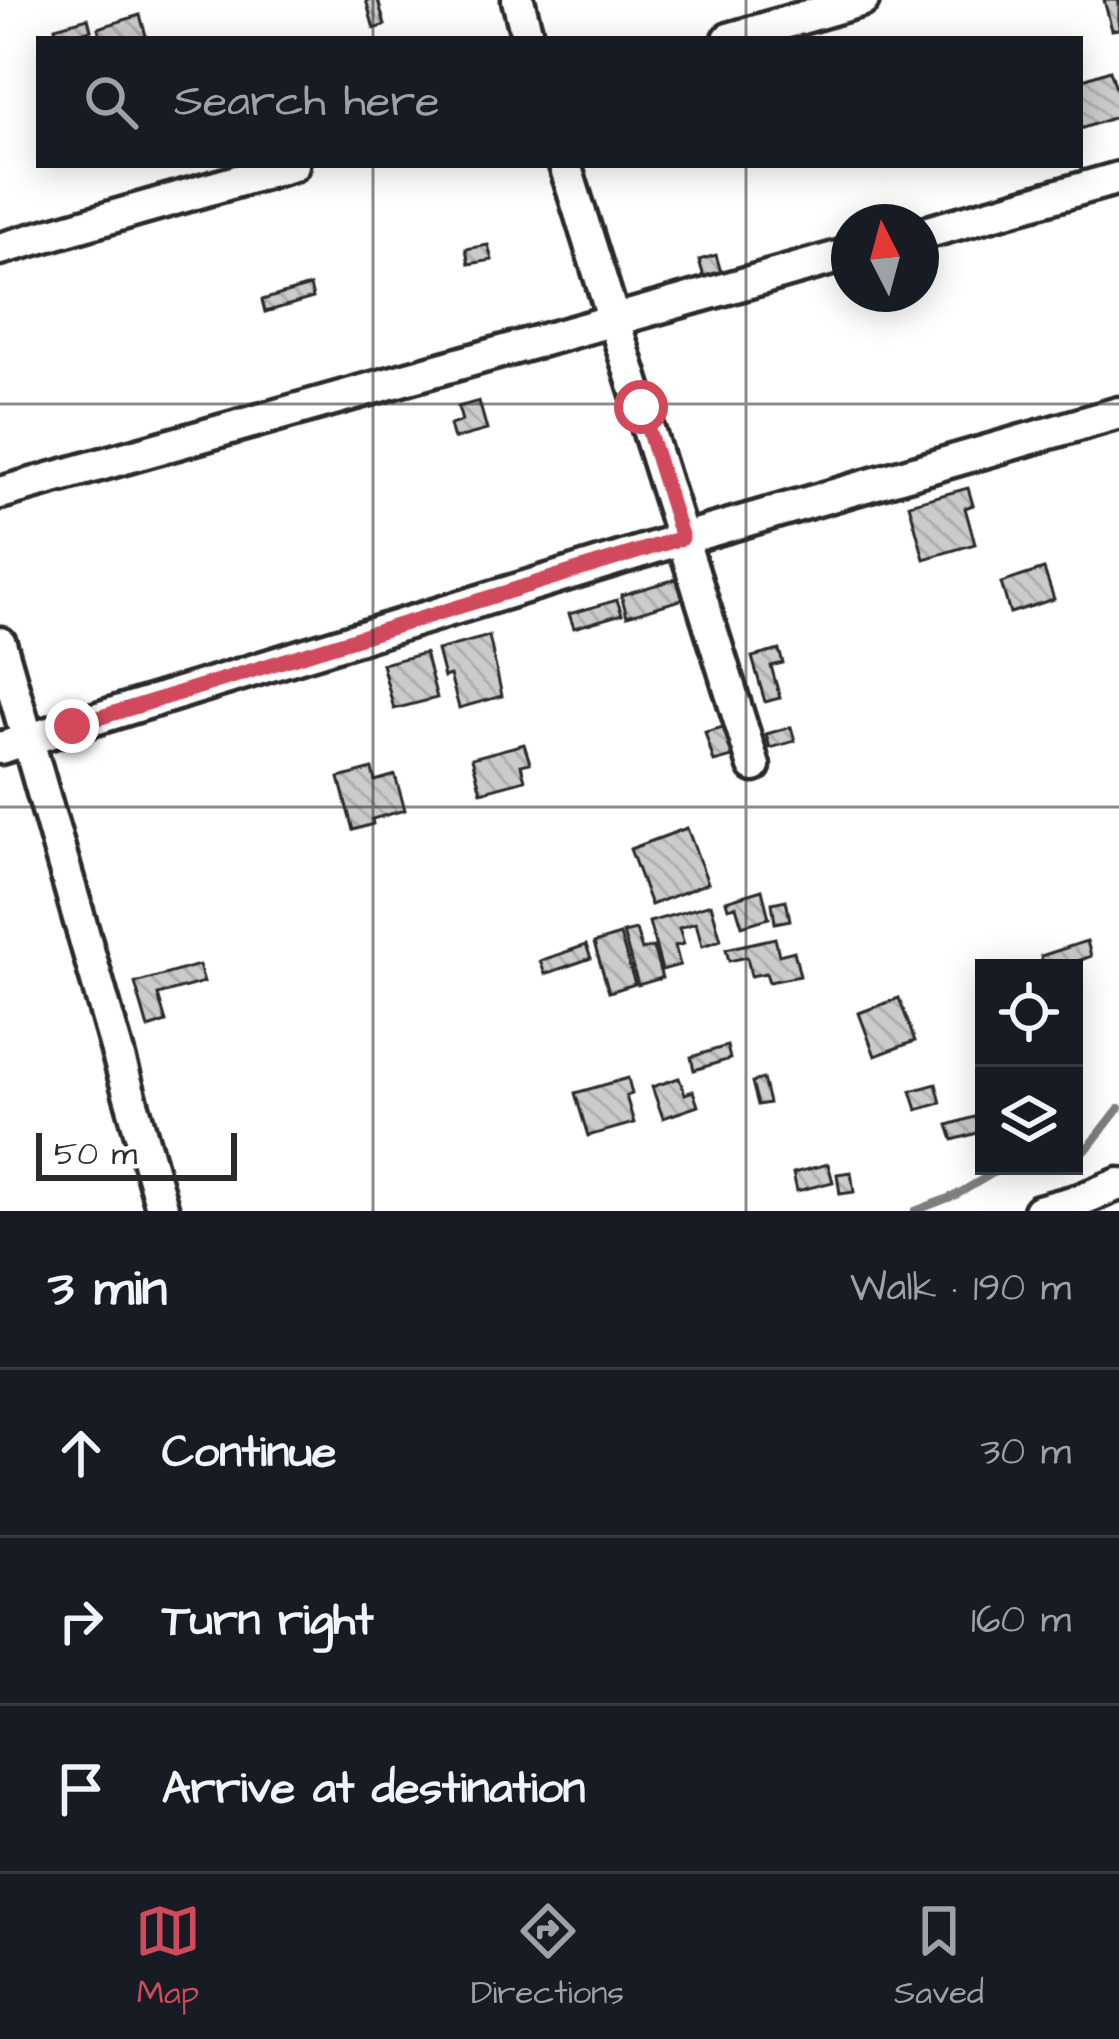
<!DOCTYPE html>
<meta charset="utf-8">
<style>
body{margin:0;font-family:"Architects Daughter",sans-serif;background:#242831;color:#f1f3f6}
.controls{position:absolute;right:36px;bottom:36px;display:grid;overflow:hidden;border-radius:0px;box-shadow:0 6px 30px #0003}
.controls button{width:108px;height:108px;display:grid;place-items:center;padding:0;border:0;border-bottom:3px solid #363941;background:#171b24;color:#f1f3f6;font:60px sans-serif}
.compass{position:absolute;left:831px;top:204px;width:108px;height:108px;border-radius:50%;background:#171b24;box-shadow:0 6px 30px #0003;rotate:354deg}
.scale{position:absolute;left:36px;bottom:30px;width:201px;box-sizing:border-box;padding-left:12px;border:6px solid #2b2b2b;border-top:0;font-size:33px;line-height:42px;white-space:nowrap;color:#2b2b2b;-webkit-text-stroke:9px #fff;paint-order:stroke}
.stop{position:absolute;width:36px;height:36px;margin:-27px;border:9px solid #d1495b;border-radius:50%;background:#fff}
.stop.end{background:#d1495b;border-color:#fff;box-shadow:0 3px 12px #0008}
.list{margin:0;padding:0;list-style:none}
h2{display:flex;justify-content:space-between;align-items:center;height:156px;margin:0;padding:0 48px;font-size:51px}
h2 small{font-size:39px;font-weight:400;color:#9ea1a6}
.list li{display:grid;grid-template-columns:78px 1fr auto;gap:36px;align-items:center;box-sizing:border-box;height:168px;padding:0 48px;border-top:3px solid #363941}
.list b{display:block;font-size:45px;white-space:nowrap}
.list em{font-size:39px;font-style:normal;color:#9ea1a6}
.icon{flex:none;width:66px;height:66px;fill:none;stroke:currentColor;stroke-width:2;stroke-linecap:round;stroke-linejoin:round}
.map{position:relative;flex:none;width:1119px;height:1211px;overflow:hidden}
.search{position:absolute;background:#171b24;box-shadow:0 6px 30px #0003;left:36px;right:36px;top:36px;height:132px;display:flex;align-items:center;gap:30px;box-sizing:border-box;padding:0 42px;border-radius:0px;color:#9ea1a6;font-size:45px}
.sheet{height:660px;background:#171b24}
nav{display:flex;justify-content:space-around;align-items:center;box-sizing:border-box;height:168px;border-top:3px solid #363941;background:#171b24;font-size:33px;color:#9ea1a6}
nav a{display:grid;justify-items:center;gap:6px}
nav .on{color:#d1495b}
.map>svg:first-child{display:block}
</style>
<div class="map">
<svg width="1119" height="1211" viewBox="0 0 1119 1211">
<defs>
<pattern id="building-back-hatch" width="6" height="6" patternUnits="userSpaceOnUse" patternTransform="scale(3)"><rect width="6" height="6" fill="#cbcbcb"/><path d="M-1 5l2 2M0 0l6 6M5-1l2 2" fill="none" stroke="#aeaeae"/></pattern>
</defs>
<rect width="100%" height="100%" fill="#fff"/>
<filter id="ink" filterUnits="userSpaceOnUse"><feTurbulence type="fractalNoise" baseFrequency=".00833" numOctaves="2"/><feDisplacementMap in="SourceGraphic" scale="24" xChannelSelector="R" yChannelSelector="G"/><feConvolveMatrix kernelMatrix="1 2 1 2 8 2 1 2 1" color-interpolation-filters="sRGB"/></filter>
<g filter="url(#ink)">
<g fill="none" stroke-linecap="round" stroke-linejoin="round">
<g stroke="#7e7e7e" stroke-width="8">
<path d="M1074,1154L1087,1149L1119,1108"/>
<path d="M915,1211L956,1195L1005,1166"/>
</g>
</g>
<g fill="url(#building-back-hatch)" stroke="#2b2b2b" stroke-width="3">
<path d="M366,0H378L385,25L374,29Z"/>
<path d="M1104,0H1119V29L1112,30Z"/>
<path d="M140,15L147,39H101L98,28Z"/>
<path d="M88,18L91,30L73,35L74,39H58L55,27Z"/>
<path d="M1110,70L1119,97V116L1080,129V80Z"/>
<path d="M488,245L492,260L469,264L466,249Z"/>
<path d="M716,255L723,279L706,284L699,260Z"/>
<path d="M310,286L313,298L265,312L262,300Z"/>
<path d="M479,401L487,430L454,439L450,425L462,421L458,407Z"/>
<path d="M968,488L973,505L965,508L975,544L924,559L909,504Z"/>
<path d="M1044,569L1054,599L1010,613L1001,583Z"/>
<path d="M683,577L690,597L627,616L621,595Z"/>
<path d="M617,600L622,614L574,628L569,614Z"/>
<path d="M489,636L502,696L459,708L450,675L444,677L437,650Z"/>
<path d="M779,650L783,663L771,666L780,698L765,702L752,657Z"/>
<path d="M425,653L437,698L394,709L382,664Z"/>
<path d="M727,726L736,756L714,762L705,732Z"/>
<path d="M791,727L795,741L770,748L766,734Z"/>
<path d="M524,744L530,763L521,765L525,780L481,792L472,758Z"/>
<path d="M372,769L375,781L395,775L405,810L372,819L373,824L353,830L339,778Z"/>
<path d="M687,828L708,883L651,905L630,849Z"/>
<path d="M762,890L769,918L742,926L736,906L728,908L726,901Z"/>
<path d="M786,900L790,920L775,923L772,903Z"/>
<path d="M711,904L721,940L702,946L696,923L679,928L684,944L675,946L680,965L662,970L649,922Z"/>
<path d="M636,930L642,950L653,947L662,978L638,985L623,933Z"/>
<path d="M620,935L635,984L609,992L594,943Z"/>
<path d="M775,938L779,955L794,951L800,976L769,982L766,973L751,976L747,957L729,961L726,949Z"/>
<path d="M1087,941L1091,956L1061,968H1045L1041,956Z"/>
<path d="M586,945L591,958L545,974L540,961Z"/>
<path d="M199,965L204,982L158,995L166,1022L148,1028L135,983Z"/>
<path d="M899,998L915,1041L875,1056L859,1013Z"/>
<path d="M727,1046L730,1059L694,1070L691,1057Z"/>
<path d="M628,1078L632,1094L626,1096L634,1123L588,1136L575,1093Z"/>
<path d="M679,1078L685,1094L693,1091L698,1106L663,1118L652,1087Z"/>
<path d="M763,1079L769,1103L758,1105L752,1082Z"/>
<path d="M936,1084L941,1103L917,1110L911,1091Z"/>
<path d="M984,1114V1131L953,1140L948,1125Z"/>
<path d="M828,1164L833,1182L797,1191L793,1173Z"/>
<path d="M851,1172L854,1192L840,1194L837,1174Z"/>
</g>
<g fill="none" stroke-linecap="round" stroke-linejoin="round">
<g stroke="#2b2b2b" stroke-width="39">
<g id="street">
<path d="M518,0L528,39"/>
<path d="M729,39L863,0"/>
<path d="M565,165L754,766"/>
<path d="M921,234L1119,178"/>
<path d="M0,249L293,165"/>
<path d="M0,493L849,254"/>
<path d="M0,643L163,1211"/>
<path d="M0,748L682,539L1119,413"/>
<path d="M1039,1211L1080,1200L1119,1184"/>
</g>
</g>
<use href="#street" stroke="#fff" stroke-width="30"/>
</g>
</g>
<g fill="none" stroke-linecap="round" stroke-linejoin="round" filter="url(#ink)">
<path stroke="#d1495b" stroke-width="15" d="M72,726L682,538L641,407"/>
</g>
<path fill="none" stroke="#2b2b2b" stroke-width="3" stroke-opacity="0.55" d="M373,0V39M746,0V39M373,165V1211M746,165V1211M0,404H1119M0,807H1119"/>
</svg>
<div class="controls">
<button><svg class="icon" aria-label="locate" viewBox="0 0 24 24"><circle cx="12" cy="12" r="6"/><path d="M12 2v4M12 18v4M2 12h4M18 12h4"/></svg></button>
<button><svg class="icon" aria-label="layers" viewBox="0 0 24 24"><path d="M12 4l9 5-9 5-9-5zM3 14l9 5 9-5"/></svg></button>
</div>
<svg class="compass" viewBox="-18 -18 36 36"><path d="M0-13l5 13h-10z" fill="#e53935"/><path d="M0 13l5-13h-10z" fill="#9ea1a6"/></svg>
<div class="scale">50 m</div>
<div class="stop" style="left:641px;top:407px"></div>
<div class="stop end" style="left:72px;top:726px"></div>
<div class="search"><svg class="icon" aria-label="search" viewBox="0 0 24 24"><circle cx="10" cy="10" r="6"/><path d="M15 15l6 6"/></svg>Search here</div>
</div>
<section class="sheet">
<h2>3 min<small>Walk · 190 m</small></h2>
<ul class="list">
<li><svg class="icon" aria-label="ahead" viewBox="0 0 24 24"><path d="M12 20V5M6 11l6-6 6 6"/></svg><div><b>Continue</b></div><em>30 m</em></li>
<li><svg class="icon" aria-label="right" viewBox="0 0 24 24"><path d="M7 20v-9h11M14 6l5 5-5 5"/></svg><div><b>Turn right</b></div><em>160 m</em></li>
<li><svg class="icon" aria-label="arrive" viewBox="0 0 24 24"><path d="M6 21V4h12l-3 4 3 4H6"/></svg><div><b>Arrive at destination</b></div></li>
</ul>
</section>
<nav>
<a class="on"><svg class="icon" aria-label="map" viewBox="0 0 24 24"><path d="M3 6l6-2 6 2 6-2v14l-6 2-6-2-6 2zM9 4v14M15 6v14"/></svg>Map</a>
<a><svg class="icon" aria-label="directions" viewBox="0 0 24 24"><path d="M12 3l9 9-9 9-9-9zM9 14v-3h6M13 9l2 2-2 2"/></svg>Directions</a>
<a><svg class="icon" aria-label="saved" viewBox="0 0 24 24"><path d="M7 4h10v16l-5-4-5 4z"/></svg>Saved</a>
</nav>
